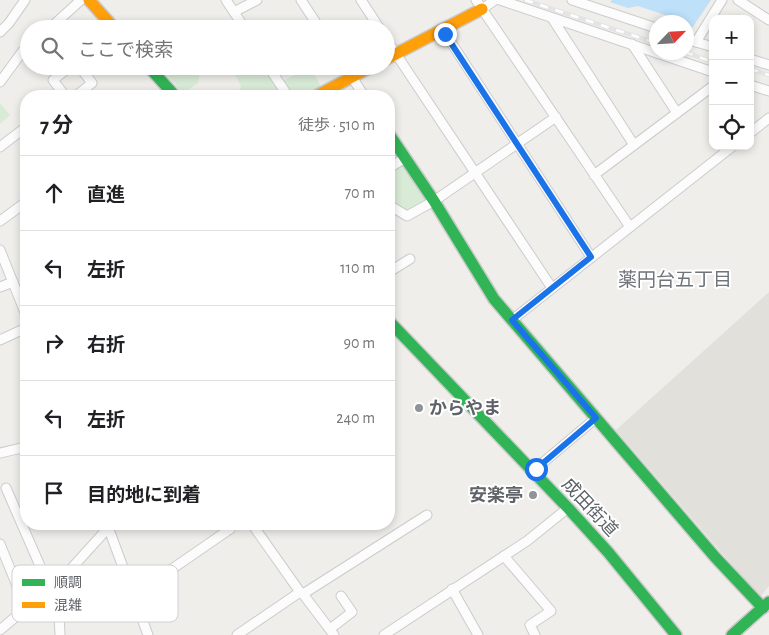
<!DOCTYPE html>
<html lang="ja">
<meta charset="utf-8">
<style>
body{margin:0;font-family:"Alegreya Sans","Noto Sans JP",sans-serif;background:#f2f2f2;color:#202124}
.controls{position:absolute;right:15px;top:15px;display:grid;overflow:hidden;border-radius:10px;box-shadow:0 2px 8px #0003}
.controls button{width:45px;height:45px;display:grid;place-items:center;padding:0;border:0;border-bottom:1px solid #e0e0e0;background:#fff;color:#202124;font:25px sans-serif}
.compass{position:absolute;left:649px;top:15px;width:45px;height:45px;border-radius:50%;background:#fff;box-shadow:0 2px 8px #0003;rotate:65deg}
.stop{position:absolute;width:15px;height:15px;margin:-11px;border:4px solid #1a73e8;border-radius:50%;background:#fff}
.stop.end{background:#1a73e8;border-color:#fff;box-shadow:0 1px 5px #0008}
.list{margin:0;padding:0;list-style:none}
h2{display:flex;justify-content:space-between;align-items:center;height:65px;margin:0;padding:0 20px;font-size:21px}
h2 small{font-size:16px;font-weight:400;color:#757577}
.list li{display:grid;grid-template-columns:32px 1fr auto;gap:15px;align-items:center;box-sizing:border-box;height:75px;padding:0 20px;border-top:1px solid #e0e0e0}
.list b{display:block;font-size:19px;white-space:nowrap}
.list em{font-size:16px;font-style:normal;color:#757577}
.icon{flex:none;width:28px;height:28px;fill:none;stroke:currentColor;stroke-width:2;stroke-linecap:round;stroke-linejoin:round}
.map{position:relative;flex:none;width:769px;height:635px;overflow:hidden}
.search{position:absolute;background:#fff;box-shadow:0 2px 8px #0003;left:20px;top:20px;width:375px;height:55px;display:flex;align-items:center;gap:12px;box-sizing:border-box;padding:0 18px;border-radius:28px;color:#757577;font-size:19px}
.panel{position:absolute;background:#fff;box-shadow:0 2px 8px #0003;left:20px;top:90px;width:375px;height:440px;border-radius:20px}
.map>svg:first-child{display:block}
</style>
<div class="map">
<svg width="769" height="635" viewBox="0 0 769 635">
<rect width="100%" height="100%" fill="#efeeea"/>
<path fill="#e2e0da" d="M769,292V586L760,597L616,430Z"/>
<g fill="#d8ebd6">
<path d="M180,66H201L198,83L183,93L166,74Z"/>
<path d="M231,66H264L284,96H275L274,94L269,95L265,92L253,96H229L240,89L241,86Z"/>
<path d="M292,66H310L321,87L304,96H293L283,81L296,74Z"/>
<path d="M0,103L10,115L0,124Z"/>
<path d="M400,165L404,166L427,198L426,202L407,213L389,201V172Z"/>
</g>
<path fill="#bfe0f9" d="M612,0H711L692,28H687L686,22L638,6L628,8L610,2Z"/>
<g fill="none" stroke-linecap="round" stroke-linejoin="round">
<g stroke="#cbcccc" stroke-width="11">
<g id="street">
<path d="M226,0L245,29"/>
<path d="M301,0L320,29"/>
<path d="M361,0L380,29"/>
<path d="M476,0L630,227"/>
<path d="M500,0L713,72"/>
<path d="M572,0L656,28"/>
<path d="M738,0L769,20"/>
<path d="M482,9L495,0"/>
<path d="M234,12L257,0"/>
<path d="M552,18L634,145"/>
<path d="M49,29L81,0"/>
<path d="M443,30L591,257"/>
<path d="M0,32L9,23L25,0"/>
<path d="M386,39L552,288"/>
<path d="M686,39L713,47"/>
<path d="M696,42L722,0"/>
<path d="M632,44L677,113"/>
<path d="M750,59L769,65"/>
<path d="M268,66L288,96"/>
<path d="M345,66L364,96"/>
<path d="M0,82L22,52L29,46"/>
<path d="M750,85L769,91"/>
<path d="M65,96L53,80L71,66"/>
<path d="M76,96L92,83L79,66"/>
<path d="M750,133L769,118"/>
<path d="M0,147L26,127"/>
<path d="M389,168L405,158"/>
<path d="M594,175L713,86"/>
<path d="M389,205L407,216L434,201L556,117"/>
<path d="M0,221L26,202"/>
<path d="M0,250L26,315"/>
<path d="M389,272L410,259"/>
<path d="M0,287L13,282"/>
<path d="M512,320L733,146"/>
<path d="M0,340L26,328"/>
<path d="M0,453L26,447"/>
<path d="M533,471L596,418"/>
<path d="M6,488L51,591L59,614L60,635"/>
<path d="M107,524L148,635"/>
<path d="M252,524L300,592L303,594L334,635"/>
<path d="M0,544L26,608"/>
<path d="M504,556L551,611L530,625L535,635"/>
<path d="M452,589L478,635"/>
<path d="M133,593L140,591L230,529L227,524"/>
<path d="M303,594L427,515"/>
<path d="M330,629L352,612L341,596"/>
<path d="M0,630L26,608L51,591L108,528L115,524"/>
<path d="M237,635L300,592"/>
<path d="M384,635L527,541L568,508"/>
</g>
</g>
<g stroke="#cacacb" stroke-width="14">
<g id="fast">
<path d="M148,66L175,96"/>
<path d="M389,134L434,201L494,299L715,557L763,608"/>
<path d="M389,321L568,508L608,552L676,635"/>
<path d="M732,635L769,602"/>
</g>
</g>
<g stroke="#cacacb" stroke-width="14">
<g id="slow">
<path d="M89,0L115,29"/>
<path d="M386,59L482,9"/>
<path d="M316,96L373,66"/>
</g>
</g>
<use href="#street" stroke="#fdfcfc" stroke-width="9"/>
<use href="#fast" stroke="#30b455" stroke-width="11"/>
<use href="#slow" stroke="#ff9f0a" stroke-width="11"/>
<g stroke="#e4e4e4" stroke-width="4.5">
<g id="rail">
<path d="M525,0L656,43"/>
<path d="M685,52L713,62"/>
<path d="M750,69L769,75"/>
</g>
</g>
<use href="#rail" stroke="#fff" stroke-width="2.5" stroke-dasharray="8" stroke-linecap="butt"/>
</g>
<g fill="none" stroke-linecap="round" stroke-linejoin="round">
<path stroke="#1a73e8" stroke-width="6" d="M445,34L591,257L512,320L596,418L536,469"/>
</g>
<g fill="#919496" stroke="#fff" stroke-width="2">
<circle cx="419" cy="408" r="5"/>
<circle cx="533" cy="495" r="5"/>
</g>
<g text-anchor="middle" stroke-width="4" stroke-linejoin="round" paint-order="stroke">
<g font-size="18" font-weight="bold" fill="#5f6368" stroke="#fff" text-anchor="start">
<text x="429" y="414">からやま</text>
<text x="523" y="501" text-anchor="end">安楽亭</text>
</g>
<g font-size="18" fill="#5f6368" stroke="#fff">
<text transform="translate(590 507) rotate(47)" y="6">成田街道</text>
</g>
<g font-size="19" fill="#70757a" stroke="#fff">
<text x="675" y="286">薬円台五丁目</text>
</g>
</g>
<rect x="12" y="565" width="166" height="57" rx="8" fill="#fff" stroke="#cfd0d2" stroke-width="1"/>
<rect x="22" y="579" width="23" height="7" fill="#30b455"/>
<rect x="22" y="602" width="23" height="6" fill="#ff9f0a"/>
<g font-size="14" fill="#5f6368">
<text x="54" y="587">順調</text>
<text x="54" y="610">混雑</text>
</g>
</svg>
<div class="controls">
<button>+</button>
<button>−</button>
<button><svg class="icon" aria-label="locate" viewBox="0 0 24 24"><circle cx="12" cy="12" r="6"/><path d="M12 2v4M12 18v4M2 12h4M18 12h4"/></svg></button>
</div>
<svg class="compass" viewBox="-18 -18 36 36"><path d="M0-13l5 13h-10z" fill="#e53935"/><path d="M0 13l5-13h-10z" fill="#757577"/></svg>
<div class="stop" style="left:536px;top:469px"></div>
<div class="stop end" style="left:445px;top:34px"></div>
<div class="search"><svg class="icon" aria-label="search" viewBox="0 0 24 24"><circle cx="10" cy="10" r="6"/><path d="M15 15l6 6"/></svg>ここで検索</div>
<section class="panel">
<h2>7 分<small>徒歩 · 510 m</small></h2>
<ul class="list">
<li><svg class="icon" aria-label="ahead" viewBox="0 0 24 24"><path d="M12 20V5M6 11l6-6 6 6"/></svg><div><b>直進</b></div><em>70 m</em></li>
<li><svg class="icon" aria-label="left" viewBox="0 0 24 24"><path d="M17 20v-9H6M10 6l-5 5 5 5"/></svg><div><b>左折</b></div><em>110 m</em></li>
<li><svg class="icon" aria-label="right" viewBox="0 0 24 24"><path d="M7 20v-9h11M14 6l5 5-5 5"/></svg><div><b>右折</b></div><em>90 m</em></li>
<li><svg class="icon" aria-label="left" viewBox="0 0 24 24"><path d="M17 20v-9H6M10 6l-5 5 5 5"/></svg><div><b>左折</b></div><em>240 m</em></li>
<li><svg class="icon" aria-label="arrive" viewBox="0 0 24 24"><path d="M6 21V4h12l-3 4 3 4H6"/></svg><div><b>目的地に到着</b></div></li>
</ul>
</section>
</div>
